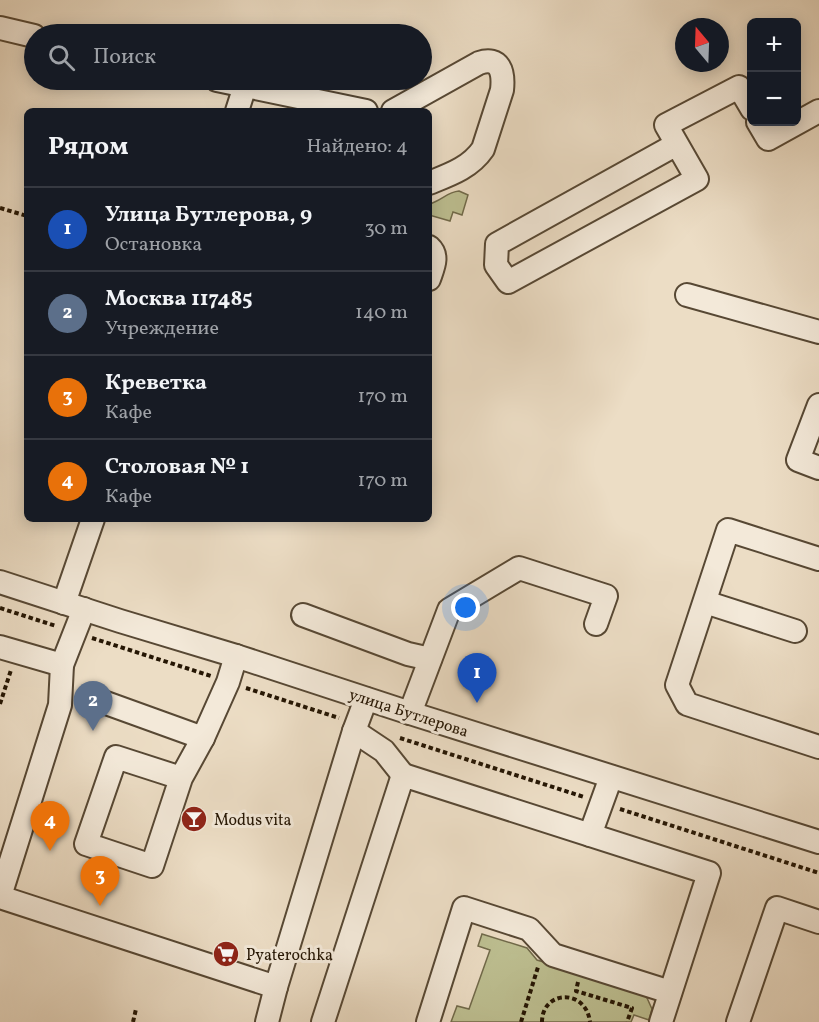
<!DOCTYPE html>
<html lang="ru">
<meta charset="utf-8">
<style>
body{margin:0;font-family:Vollkorn,serif;background:#242831;color:#f1f3f6}
.controls{position:absolute;right:18px;top:18px;display:grid;overflow:hidden;border-radius:9px;box-shadow:0 3px 15px #0003}
.controls button{width:54px;height:54px;display:grid;place-items:center;padding:0;border:0;border-bottom:2px solid #363941;background:#171b24;color:#f1f3f6;font:30px sans-serif}
.compass{position:absolute;left:675px;top:18px;width:54px;height:54px;border-radius:50%;background:#171b24;box-shadow:0 3px 15px #0003;rotate:341deg}
.you{position:absolute;left:466px;top:608px;width:21px;height:21px;margin:-15px;border:4px solid #fff;border-radius:50%;background:#1a73e8;box-shadow:0 0 0 9px #1a73e833}
.badge{display:grid;place-items:center;width:39px;height:39px;border-radius:50%;background:#0f766e;color:#fff;font-size:20px;font-weight:700}
.pin{position:absolute;translate:-50% -50px;filter:drop-shadow(0 2px 3px #0008)}
.pin::after{content:'';position:absolute;top:32px;width:21px;height:18px;background:inherit;clip-path:polygon(0 0,100% 0,50% 100%)}
.list{margin:0;padding:0;list-style:none}
h2{display:flex;justify-content:space-between;align-items:center;height:78px;margin:0;padding:0 24px;font-size:26px}
h2 small{font-size:20px;font-weight:400;color:#9ea1a6}
.list li{display:grid;grid-template-columns:39px 1fr auto;gap:18px;align-items:center;box-sizing:border-box;height:84px;padding:0 24px;border-top:2px solid #363941}
.list b{display:block;font-size:22px;white-space:nowrap}
.list p{margin:0;font-size:20px;white-space:nowrap;color:#9ea1a6}
.list em{font-size:20px;font-style:normal;color:#9ea1a6}
.icon{flex:none;width:33px;height:33px;fill:none;stroke:currentColor;stroke-width:2;stroke-linecap:round;stroke-linejoin:round}
.map{position:relative;flex:none;width:819px;height:1022px;overflow:hidden}
.search{position:absolute;background:#171b24;box-shadow:0 3px 15px #0003;left:24px;top:24px;width:408px;height:66px;display:flex;align-items:center;gap:15px;box-sizing:border-box;padding:0 21px;border-radius:33px;color:#9ea1a6;font-size:22px}
.panel{position:absolute;background:#171b24;box-shadow:0 3px 15px #0003;left:24px;top:108px;width:408px;height:414px;border-radius:9px}
.map>svg:first-child{display:block}
</style>
<div class="map">
<svg width="819" height="1022" viewBox="0 0 819 1022">
<rect width="100%" height="100%" fill="#ecddc5"/>
<filter id="stains"><feTurbulence type="fractalNoise" baseFrequency=".00333" numOctaves="4"/><feColorMatrix values="0 0 0 0 .2 0 0 0 0 .09 0 0 0 0 .02 0 0 0 .5 -.17"/></filter>
<radialGradient id="worn" r=".72"><stop offset=".6" stop-color="#630" stop-opacity="0"/><stop offset="1" stop-color="#630" stop-opacity=".3"/></radialGradient>
<g fill="#bdbf91" stroke="#716a4a" stroke-width="1.5">
<path d="M459,191L468,195L462,215L453,212L450,221L429,215V204C441,201 447,192 459,191Z"/>
<path d="M482,934L527,948L537,960L638,990L647,998L652,1009L649,1020L634,1015L631,1022H451L457,1006L469,1009L490,950L478,946Z"/>
</g>
<g fill="none" stroke-linecap="round" stroke-linejoin="round">
<g stroke="#574834" stroke-width="26">
<g id="minor">
<path d="M0,28L34,36"/>
<path d="M217,80L366,111"/>
<path d="M237,111L245,86"/>
<path d="M393,111L479,63C500,56 504,72 502,90L483,149C470,168 449,175 429,183"/>
<path d="M758,122L768,139L819,111"/>
<path d="M677,144L497,244L496,265L508,282L697,179L666,125L739,87L752,109"/>
<path d="M429,247C439,256 433,267 429,279"/>
<path d="M687,295L819,332"/>
<path d="M819,405L798,460L819,468"/>
<path d="M819,559L728,530L677,685L687,704L819,747"/>
<path d="M0,582L120,621L236,656L410,713L819,842"/>
<path d="M705,602L795,631"/>
<path d="M64,603L93,519"/>
<path d="M303,615L408,654L430,659"/>
<path d="M0,647L62,665L84,609"/>
<path d="M95,699L203,738"/>
<path d="M410,713L449,610L519,568L606,596L596,624"/>
<path d="M354,731L384,751L403,775"/>
<path d="M181,778L116,757L86,844L152,866L181,778L203,738L228,682L236,656"/>
<path d="M590,835L611,777"/>
<path d="M0,896L60,705L62,665"/>
<path d="M0,897L276,987L354,731L366,699"/>
<path d="M267,1022L276,987"/>
<path d="M323,1022L403,775L709,873L661,1022"/>
<path d="M428,1022L464,908L529,929L553,955L670,992"/>
<path d="M738,1022L777,908L819,922"/>
</g>
</g>
<g stroke="#251604" stroke-width="4" stroke-dasharray="4.5 3" stroke-linecap="butt">
<path d="M0,208L27,216"/>
<path d="M0,608L56,626"/>
<path d="M92,638L211,676"/>
<path d="M246,688L339,718"/>
<path d="M0,704L11,670"/>
<path d="M400,738L584,797"/>
<path d="M620,809L819,873"/>
<path d="M578,982L576,991L632,1008L627,1022"/>
<path d="M133,1022L136,1009"/>
<path d="M521,1022L538,967"/>
<path d="M542,1022C542,990 586,988 590,1022"/>
</g>
<use href="#minor" stroke="#f3e9d9" stroke-width="22"/>
</g>
<defs>
<g id="bar-disc" transform="scale(1.35)"><circle r="9.5" fill="#8f2418" stroke="#f3e9d9"/><path d="M-6-5H6L.8 .8V4.5H3.5V6h-7V4.5H-.8V.8Z" fill="#fff"/></g>
<g id="supermarket-disc" transform="scale(1.35)"><circle r="9.5" fill="#8f2418" stroke="#f3e9d9"/><path d="M-6-5.5h2.5l.6 2H6L4.5 2H-2.5L-4.4-4H-6ZM-1.5 3.2a1.3 1.3 0 1 0 .1 0ZM3 3.2a1.3 1.3 0 1 0 .1 0Z" fill="#fff"/></g>
</defs>
<g fill-rule="evenodd">
<use href="#bar-disc" x="194" y="819"/>
<use href="#supermarket-disc" x="226" y="954"/>
</g>
<g text-anchor="middle" stroke-width="6" stroke-linejoin="round" paint-order="stroke">
<g font-size="16" fill="#251604" stroke="#f3e9d9">
<text transform="translate(409 712) rotate(18)" y="6">улица Бутлерова</text>
</g>
<g font-size="16" fill="#251604" stroke="#f3e9d9" text-anchor="start">
<text x="214" y="825">Modus vita</text>
<text x="246" y="960">Pyaterochka</text>
</g>
</g>
<rect width="100%" height="100%" filter="url(#stains)"/>
<rect width="100%" height="100%" fill="url(#worn)"/>
</svg>
<div class="controls">
<button>+</button>
<button>−</button>
</div>
<svg class="compass" viewBox="-18 -18 36 36"><path d="M0-13l5 13h-10z" fill="#e53935"/><path d="M0 13l5-13h-10z" fill="#9ea1a6"/></svg>
<div class="you"></div>
<div class="pin badge" style="left:477px;top:703px;background:#1a4fb4">1</div>
<div class="pin badge" style="left:93px;top:731px;background:#5c6f8a">2</div>
<div class="pin badge" style="left:100px;top:906px;background:#e8710a">3</div>
<div class="pin badge" style="left:50px;top:851px;background:#e8710a">4</div>
<div class="search"><svg class="icon" aria-label="search" viewBox="0 0 24 24"><circle cx="10" cy="10" r="6"/><path d="M15 15l6 6"/></svg>Поиск</div>
<section class="panel">
<h2>Рядом<small>Найдено: 4</small></h2>
<ul class="list">
<li><span class="badge" style="background:#1a4fb4">1</span><div><b>Улица Бутлерова, 9</b><p>Остановка</p></div><em>30 m</em></li>
<li><span class="badge" style="background:#5c6f8a">2</span><div><b>Москва 117485</b><p>Учреждение</p></div><em>140 m</em></li>
<li><span class="badge" style="background:#e8710a">3</span><div><b>Креветка</b><p>Кафе</p></div><em>170 m</em></li>
<li><span class="badge" style="background:#e8710a">4</span><div><b>Столовая № 1</b><p>Кафе</p></div><em>170 m</em></li>
</ul>
</section>
</div>
